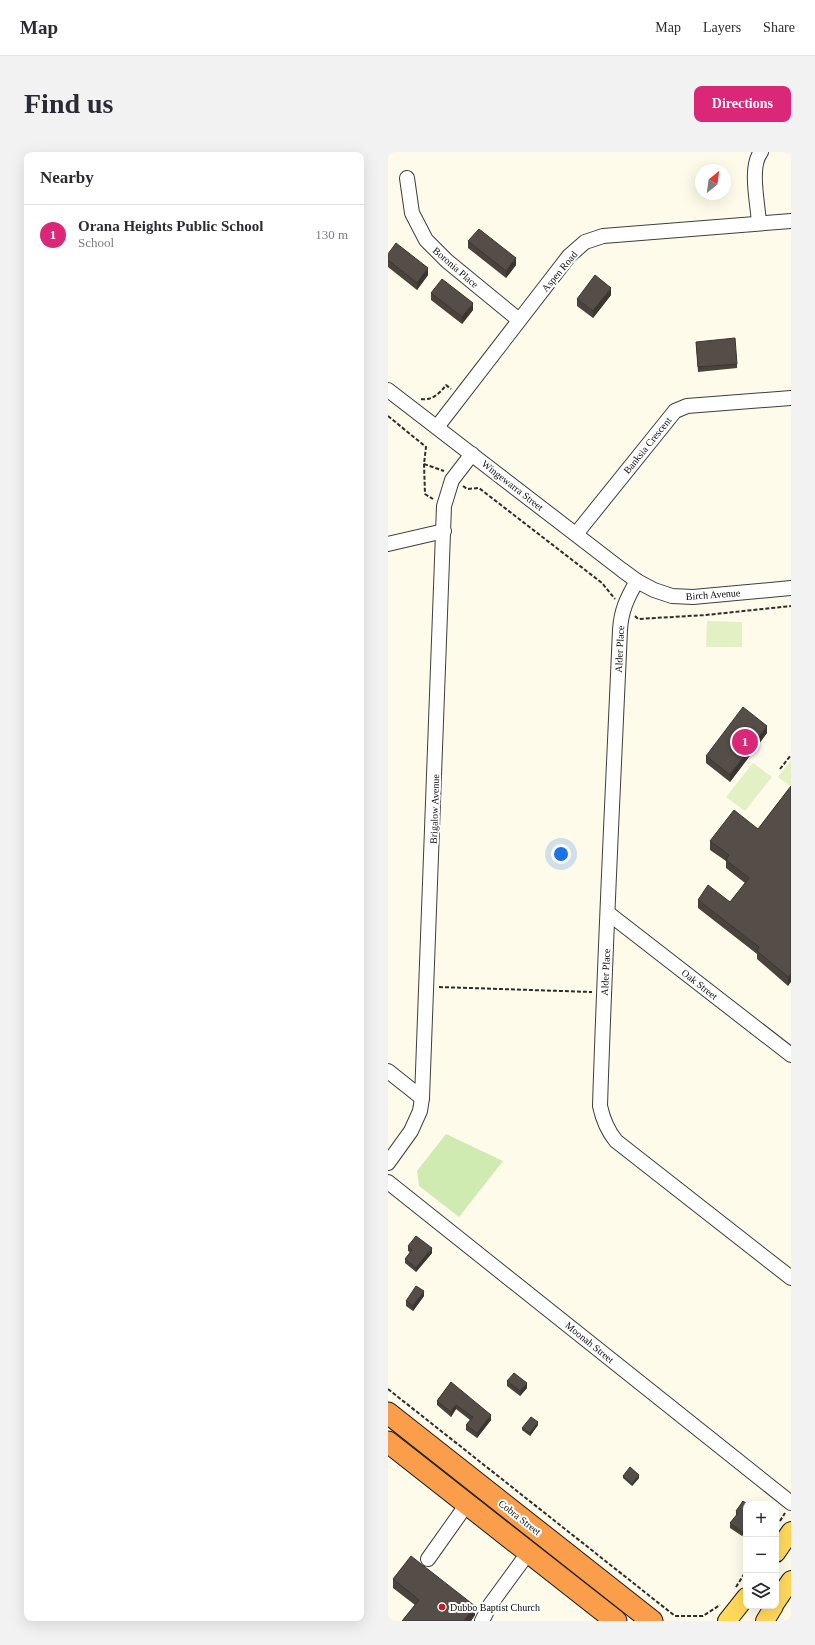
<!DOCTYPE html>
<meta charset="utf-8">
<style>
body{margin:0;font-family:"Times New Roman",serif;background:#f2f2f3;color:#2b2b33}
.controls{position:absolute;right:12px;bottom:12px;display:grid;overflow:hidden;border-radius:8px;box-shadow:0 4px 16px #0002}
.controls button{width:36px;height:36px;display:grid;place-items:center;padding:0;border:0;border-bottom:1px solid #e1e1e2;background:#fff;color:#2b2b33;font:20px sans-serif}
.compass{position:absolute;left:307px;top:12px;width:36px;height:36px;border-radius:50%;background:#fff;box-shadow:0 4px 16px #0002;rotate:29deg}
.you{position:absolute;left:173px;top:702px;width:14px;height:14px;margin:-10px;border:3px solid #fff;border-radius:50%;background:#1a73e8;box-shadow:0 0 0 6px #1a73e833}
.badge{display:grid;place-items:center;width:26px;height:26px;border-radius:50%;background:#db2777;color:#fff;font-size:13px;font-weight:700}
.pin{position:absolute;translate:-50% -50%;border:2px solid #fff;box-shadow:0 1px 4px #0006}
.list{margin:0;padding:0;list-style:none}
h2{display:flex;justify-content:space-between;align-items:center;height:52px;margin:0;padding:0 16px;font-size:17px}
h2 small{font-size:13px;font-weight:400;color:#7c7c81}
.list li{display:grid;grid-template-columns:26px 1fr auto;gap:12px;align-items:center;box-sizing:border-box;height:60px;padding:0 16px;border-top:1px solid #e1e1e2}
.list b{display:block;font-size:15px;white-space:nowrap}
.list p{margin:0;font-size:13px;white-space:nowrap;color:#7c7c81}
.list em{font-size:13px;font-style:normal;color:#7c7c81}
.icon{flex:none;width:22px;height:22px;fill:none;stroke:currentColor;stroke-width:2;stroke-linecap:round;stroke-linejoin:round}
.map{position:relative;flex:none;width:403px;height:1469px;overflow:hidden;border-radius:8px}
header{display:flex;align-items:center;gap:24px;box-sizing:border-box;height:56px;padding:0 20px;background:#fff;border-bottom:1px solid #e1e1e2}
header strong{font-size:19px}
nav{display:flex;gap:22px;margin-inline-start:auto;font-size:14px}
.intro{display:flex;align-items:center;justify-content:space-between;box-sizing:border-box;height:96px;padding:0 24px}
h1{margin:0;font-size:28px}
.button{padding:10px 18px;border-radius:8px;background:#db2777;color:#fff;font-size:14px;font-weight:700}
main{display:flex;gap:24px;padding:0 24px}
aside{flex:1;background:#fff;border-radius:8px;box-shadow:0 4px 16px #0002}
.map>svg:first-child{display:block}
</style>
<header>
<strong>Map</strong>
<nav><a>Map</a><a>Layers</a><a>Share</a></nav>
</header>
<div class="intro"><h1>Find us</h1><a class="button">Directions</a></div>
<main>
<aside>
<h2>Nearby<small></small></h2>
<ul class="list">
<li><span class="badge">1</span><div><b>Orana Heights Public School</b><p>School</p></div><em>130 m</em></li>
</ul>
</aside>
<div class="map">
<svg width="403" height="1469" viewBox="0 0 403 1469">
<rect width="100%" height="100%" fill="#fffbea"/>
<path fill="#cfebb2" d="M58,982L115,1009L71,1065L31,1034L29,1019Z"/>
<g fill="#e1f1c4">
<path d="M319,469L354,470V495H318Z"/>
<path d="M403,608V635L390,625Z"/>
<path d="M365,611L384,625L357,659L338,645Z"/>
</g>
<g fill="none" stroke-linecap="round" stroke-linejoin="round">
<g stroke="#3e3e3e" stroke-width="16">
<g id="minor">
<path d="M19,26L24,61L38,88L59,109L131,168"/>
<path d="M371,71C370,52 361,15 373,0"/>
<path d="M0,238L234,418L249,429L266,438L284,444L305,445L403,436"/>
<path d="M49,275L181,104L197,90L215,84L403,69"/>
<path d="M188,382L287,259L299,254L403,246"/>
<path d="M0,392L56,379"/>
<path d="M249,429C239,446 233,459 232,478C225,637 217,795 212,954C215,968 219,978 228,989L403,1126"/>
<path d="M220,761L403,903"/>
<path d="M0,919L34,946"/>
<path d="M0,1011L23,979L32,959L34,946L56,354L64,328L84,302"/>
<path d="M0,1030L403,1351"/>
<path d="M40,1407L79,1352"/>
<path d="M94,1469L102,1453L140,1401"/>
</g>
</g>
<g stroke="#1c1c1c" stroke-width="20">
<g id="major">
<path d="M388,1401L403,1379"/>
<path d="M388,1450L403,1428"/>
<path d="M339,1469L358,1445"/>
<path d="M377,1469L386,1454"/>
</g>
</g>
<g stroke="#1c1c1c" stroke-width="23">
<g id="highway">
<path d="M0,1261L264,1469"/>
<path d="M0,1290L228,1469"/>
</g>
</g>
<g stroke="#2d2d2d" stroke-width="2" stroke-dasharray="4 2" stroke-linecap="butt">
<path d="M33,247C44,249 52,241 58,233L63,237"/>
<path d="M0,264L38,295L36,312L37,342L45,347"/>
<path d="M36,312L56,319"/>
<path d="M75,334L79,337L91,336L214,431L227,447"/>
<path d="M247,464L250,467L318,463L403,454"/>
<path d="M392,617L403,603"/>
<path d="M51,835L204,840"/>
<path d="M0,1237L287,1464H315L332,1453"/>
<path d="M392,1369L397,1361"/>
<path d="M348,1435L358,1419"/>
</g>
<use href="#minor" stroke="#fff" stroke-width="14"/>
<use href="#major" stroke="#ffd95a" stroke-width="18"/>
<use href="#highway" stroke="#fb9e4b" stroke-width="21"/>
</g>
<g fill="#49423d">
<path d="M80,89L128,113L118,126L80,96Z"/>
<path d="M0,102L40,123L29,138L0,115Z"/>
<path d="M43,141L85,158L74,172L43,148Z"/>
<path d="M223,143L205,166L189,154V147Z"/>
<path d="M308,190L349,212V216L310,220Z"/>
<path d="M379,581L342,630L318,611V604Z"/>
<path d="M403,634L400,834L369,807V802L310,756V748L342,750L357,731L338,716V709L322,698V689L370,677Z"/>
<path d="M20,1094L44,1101L28,1120L17,1111V1107L22,1100L20,1099Z"/>
<path d="M36,1144L25,1159L18,1154V1149Z"/>
<path d="M119,1229L139,1236L132,1244L119,1234Z"/>
<path d="M63,1230L103,1268L89,1286L78,1278V1273L82,1268L68,1257L63,1265L49,1253V1249Z"/>
<path d="M150,1273L142,1284L134,1278V1276Z"/>
<path d="M235,1324L251,1326L244,1334L235,1326Z"/>
<path d="M358,1352V1379L354,1384L342,1376V1371L348,1364V1359Z"/>
<path d="M5,1427L87,1463L83,1469H14L27,1453L5,1436Z"/>
</g>
<g fill="#3c3632">
<path d="M128,106V113L118,126V119Z"/>
<path d="M40,116V123L29,138V131Z"/>
<path d="M223,136V143L205,166V159Z"/>
<path d="M85,151V158L74,172V165Z"/>
<path d="M379,574V581L342,630V623Z"/>
<path d="M403,821V830L400,834V825Z"/>
<path d="M44,1096V1101L28,1120V1116Z"/>
<path d="M36,1139V1144L25,1159V1154Z"/>
<path d="M139,1231V1236L132,1244V1239Z"/>
<path d="M68,1253V1257L63,1265V1260Z"/>
<path d="M103,1263V1268L89,1286V1281Z"/>
<path d="M150,1270V1273L142,1284V1281Z"/>
<path d="M251,1323V1326L244,1334V1332Z"/>
<path d="M358,1374V1379L354,1384V1380Z"/>
<path d="M87,1454V1463L83,1469H76Z"/>
</g>
<g fill="#554d47" stroke="#3c3632">
<path d="M91,77L128,106L118,119L80,89Z"/>
<path d="M8,91L40,116L29,131L0,108V102Z"/>
<path d="M207,123L223,136L205,159L189,147Z"/>
<path d="M54,127L85,151L74,165L43,141Z"/>
<path d="M347,186L349,212L310,215L308,190Z"/>
<path d="M355,555L379,574L342,623L318,604Z"/>
<path d="M403,634V821L400,825L369,799L371,795L310,748L320,733L342,750L361,726L338,708L341,703L322,689L346,658L370,677Z"/>
<path d="M28,1084L44,1096L28,1116L17,1107L24,1098L20,1094Z"/>
<path d="M28,1134L36,1139L25,1154L18,1149Z"/>
<path d="M126,1221L139,1231L132,1239L119,1229Z"/>
<path d="M63,1230L103,1263L89,1281L78,1273L85,1265L68,1253L63,1260L49,1249Z"/>
<path d="M143,1265L150,1270L142,1281L134,1276Z"/>
<path d="M242,1315L251,1323L244,1332L235,1324Z"/>
<path d="M355,1349L359,1352H358V1374L354,1380L342,1371L350,1361L348,1359Z"/>
<path d="M23,1404L87,1454L76,1469H14L31,1448L5,1427Z"/>
</g>
<circle fill="#c11e24" stroke="#fff" stroke-width="1.5" cx="54" cy="1455" r="4"/>
<g text-anchor="middle" stroke-width="4" stroke-linejoin="round" paint-order="stroke">
<g font-size="10" fill="#0b0b0b" stroke="#fff">
<text transform="translate(68 115) rotate(41)" y="4">Boronia Place</text>
<text transform="translate(171 119) rotate(-50)" y="4">Aspen Road</text>
<text transform="translate(259 293) rotate(-51)" y="4">Banksia Crescent</text>
<text transform="translate(125 333) rotate(38)" y="4">Wingewarra Street</text>
<text transform="translate(325 442) rotate(-4)" y="4">Birch Avenue</text>
<text transform="translate(231 497) rotate(-87)" y="4">Alder Place</text>
<text transform="translate(46 657) rotate(-88)" y="4">Brigalow Avenue</text>
<text transform="translate(217 820) rotate(-87)" y="4">Alder Place</text>
<text transform="translate(312 832) rotate(38)" y="4">Oak Street</text>
<text transform="translate(202 1190) rotate(39)" y="4">Moonah Street</text>
<text transform="translate(132 1365) rotate(38)" y="4">Cobra Street</text>
</g>
<g font-size="10" fill="#0b0b0b" stroke="#fff" text-anchor="start">
<text x="62" y="1459">Dubbo Baptist Church</text>
</g>
</g>
</svg>
<div class="controls">
<button>+</button>
<button>−</button>
<button><svg class="icon" aria-label="layers" viewBox="0 0 24 24"><path d="M12 4l9 5-9 5-9-5zM3 14l9 5 9-5"/></svg></button>
</div>
<svg class="compass" viewBox="-18 -18 36 36"><path d="M0-13l5 13h-10z" fill="#e53935"/><path d="M0 13l5-13h-10z" fill="#7c7c81"/></svg>
<div class="you"></div>
<div class="pin badge" style="left:357px;top:590px">1</div>
</div>
</main>
